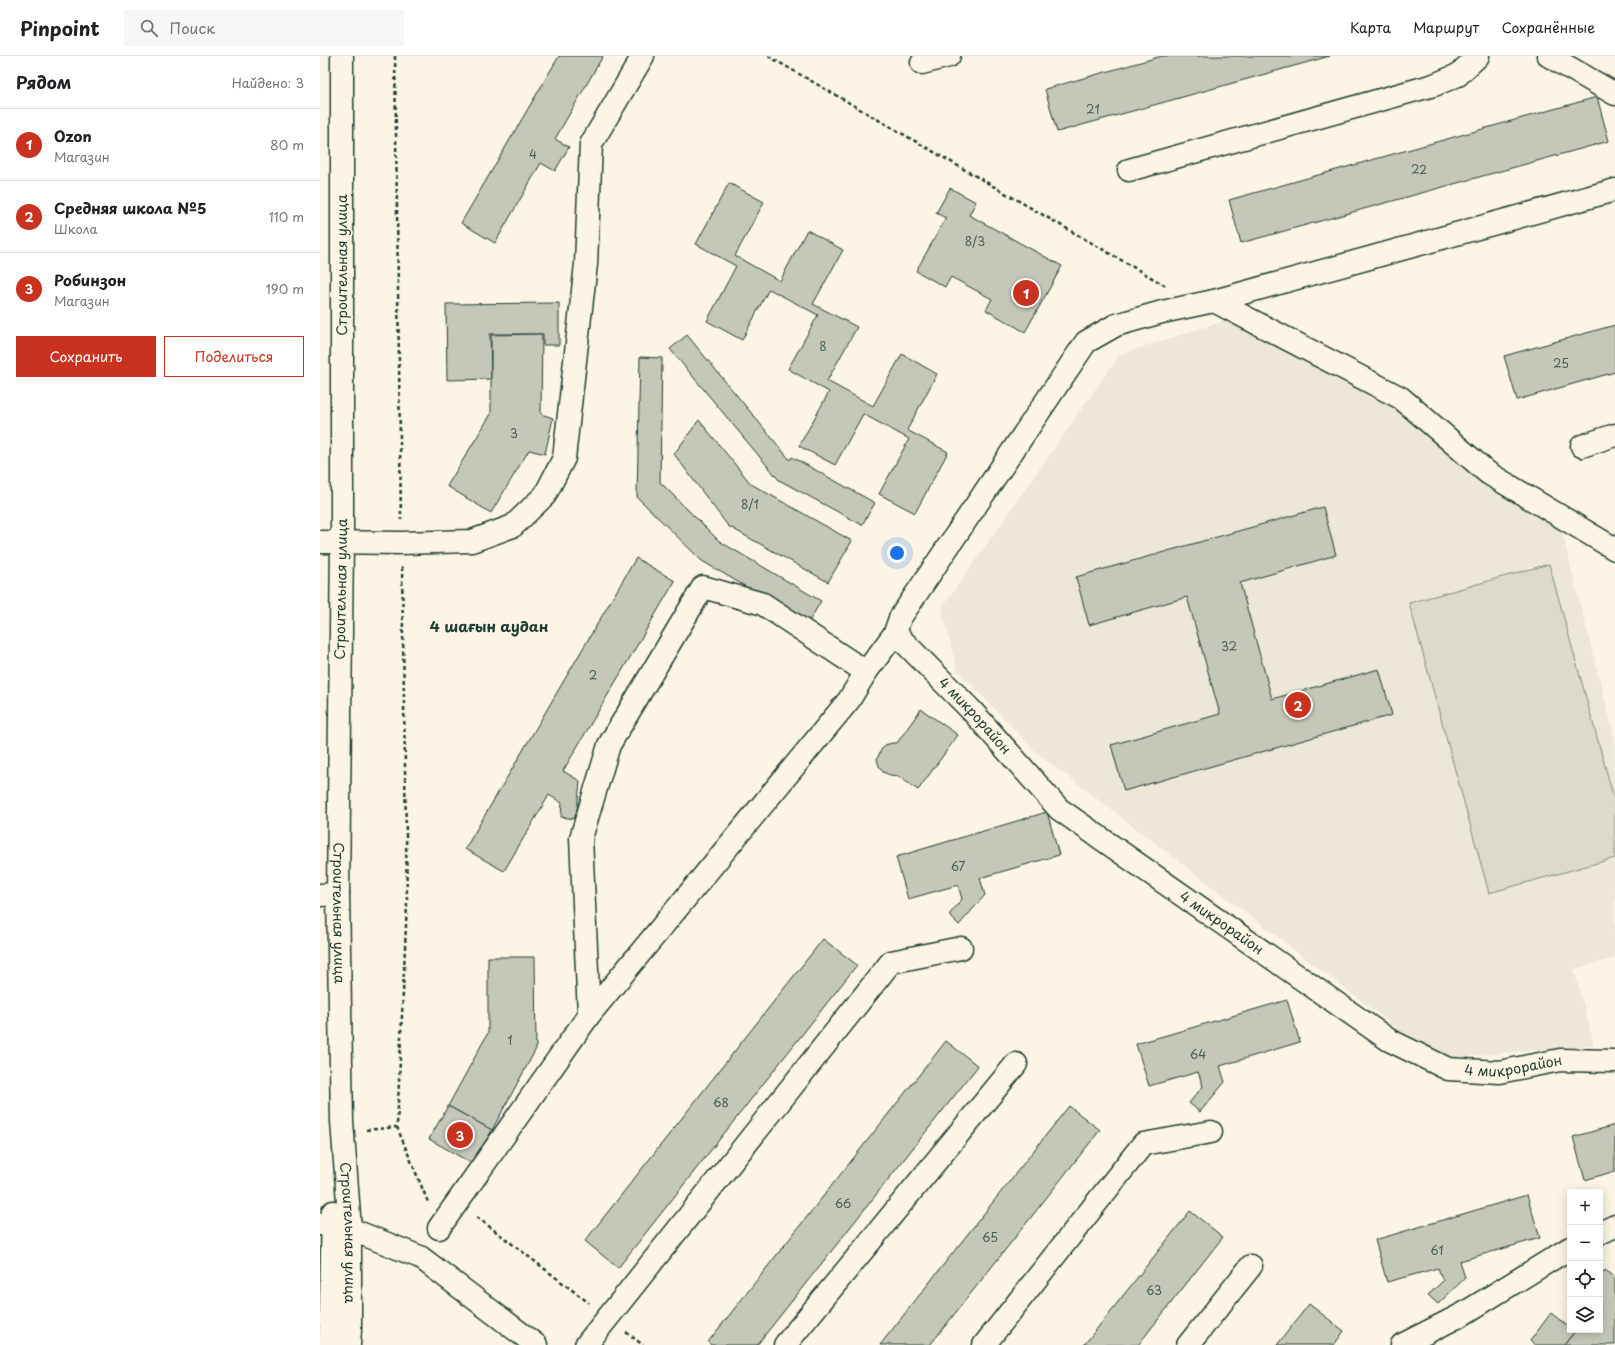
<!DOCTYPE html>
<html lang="ru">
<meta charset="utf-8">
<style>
body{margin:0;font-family:"Playpen Sans",sans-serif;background:#f6f6f6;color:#202124}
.controls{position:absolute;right:12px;bottom:12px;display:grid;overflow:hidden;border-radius:0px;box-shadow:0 2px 10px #0003}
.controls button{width:36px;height:36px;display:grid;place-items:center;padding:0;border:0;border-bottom:1px solid #e0e0e0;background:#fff;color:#202124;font:20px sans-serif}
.you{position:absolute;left:577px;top:497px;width:14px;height:14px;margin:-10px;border:3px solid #fff;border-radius:50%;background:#1a73e8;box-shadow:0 0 0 6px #1a73e833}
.badge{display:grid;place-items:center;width:26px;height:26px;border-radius:50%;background:#c8321e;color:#fff;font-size:13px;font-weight:700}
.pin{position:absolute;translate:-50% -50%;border:2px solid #fff;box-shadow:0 1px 4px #0006}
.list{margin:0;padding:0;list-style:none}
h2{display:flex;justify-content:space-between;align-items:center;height:52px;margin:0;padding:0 16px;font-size:17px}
h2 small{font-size:13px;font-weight:400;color:#757577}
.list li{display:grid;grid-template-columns:26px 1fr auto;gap:12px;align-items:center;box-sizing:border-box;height:72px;padding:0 16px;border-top:1px solid #e0e0e0}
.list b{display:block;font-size:15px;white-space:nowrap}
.list p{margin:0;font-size:13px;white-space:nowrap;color:#757577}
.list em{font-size:13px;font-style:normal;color:#757577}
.actions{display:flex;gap:8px;padding:12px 16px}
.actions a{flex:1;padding:9px 0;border:1px solid #c8321e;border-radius:0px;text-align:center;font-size:14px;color:#c8321e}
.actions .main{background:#c8321e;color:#fff}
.icon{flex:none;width:22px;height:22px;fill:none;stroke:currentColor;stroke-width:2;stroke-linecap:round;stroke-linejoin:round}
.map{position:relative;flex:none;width:1295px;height:1289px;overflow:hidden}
header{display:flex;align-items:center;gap:24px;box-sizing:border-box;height:56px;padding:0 20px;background:#fff;border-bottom:1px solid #e0e0e0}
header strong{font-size:19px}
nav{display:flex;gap:22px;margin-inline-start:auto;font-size:14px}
.search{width:280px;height:36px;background:#f6f6f6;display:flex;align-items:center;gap:10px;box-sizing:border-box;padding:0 14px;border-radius:0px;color:#757577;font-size:15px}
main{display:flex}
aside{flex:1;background:#fff}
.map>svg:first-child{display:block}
</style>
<header>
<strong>Pinpoint</strong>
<div class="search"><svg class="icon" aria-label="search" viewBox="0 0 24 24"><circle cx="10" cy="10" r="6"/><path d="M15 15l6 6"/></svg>Поиск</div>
<nav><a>Карта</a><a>Маршрут</a><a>Сохранённые</a></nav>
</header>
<main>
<aside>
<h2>Рядом<small>Найдено: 3</small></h2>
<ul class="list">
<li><span class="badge">1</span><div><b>Ozon</b><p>Магазин</p></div><em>80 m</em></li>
<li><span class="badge">2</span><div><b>Средняя школа №5</b><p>Школа</p></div><em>110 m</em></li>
<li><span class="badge">3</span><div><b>Робинзон</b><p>Магазин</p></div><em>190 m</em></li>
</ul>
<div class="actions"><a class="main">Сохранить</a><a>Поделиться</a></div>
</aside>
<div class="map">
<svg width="1295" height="1289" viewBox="0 0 1295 1289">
<rect width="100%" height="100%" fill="#fcf5e5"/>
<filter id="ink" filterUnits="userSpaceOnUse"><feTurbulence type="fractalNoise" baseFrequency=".025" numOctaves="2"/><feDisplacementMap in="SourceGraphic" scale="8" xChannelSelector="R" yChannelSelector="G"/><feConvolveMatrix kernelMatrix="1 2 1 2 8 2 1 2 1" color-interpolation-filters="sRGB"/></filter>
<g filter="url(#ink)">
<path fill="#ece7d8" d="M916,261L1086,349L1239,464L1295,684V902L1254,913L1274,989L1117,1003L716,696L637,614L622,552L800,298Z"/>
<path fill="#dcdacc" stroke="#7e8c80" d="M1229,508L1295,746V802L1169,837L1089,547Z"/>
<g fill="#c5c7b9" stroke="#1f3d34">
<path d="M239,0H283L235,83L249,91L235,115L221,107L175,187L141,167Z"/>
<path d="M842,0H1010L737,76L725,33Z"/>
<path d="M1277,41L1289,85L921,187L909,144Z"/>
<path d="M409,127L444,146L415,200L460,225L487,174L523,194L493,248L537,271L507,325L553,350L582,298L617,318L587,374L628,396L595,457L559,438L589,383L543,358L515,409L479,390L509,336L468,313L498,259L449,233L422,284L387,265L416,210L376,188Z"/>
<path d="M630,132L656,146L649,159L742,210L705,276L666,254L672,243L631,221L625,231L596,215L626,162L616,157Z"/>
<path d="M239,247V289H223V278H170L171,323L127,324L126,248Z"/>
<path d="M1295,269V316L1197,344L1184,300Z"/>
<path d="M222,278L221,358L233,362L225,398L209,394L171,457L127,430L171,358V279Z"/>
<path d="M367,279L470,404L472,401L555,447L542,469L459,424L350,293Z"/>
<path d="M320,301L342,302L340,426L399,485L501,545L488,567L382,505L317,441Z"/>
<path d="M379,364L431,428L532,485L508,526L408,470L354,398Z"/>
<path d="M1003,451L1016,499L920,527L952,643L1059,613L1072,659L804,735L791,689L900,658L867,541L769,569L756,521Z"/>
<path d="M316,502L355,525L243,715L260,725L256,763L241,761L242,747L229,739L184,815L145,793Z"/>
<path d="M601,653L638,679L598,734L578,720L570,719L563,716L559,710L557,703L561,694L565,689L572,687H577Z"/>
<path d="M727,756L739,799L660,822L665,839L639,869L629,859L642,843L638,829L588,843L576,801Z"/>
<path d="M503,883L537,909L298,1212L265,1185Z"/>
<path d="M168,901H215L216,993L172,1074L128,1050L168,977Z"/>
<path d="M967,944L980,986L900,1010L905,1026L880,1056L869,1047L883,1030L878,1016L829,1030L816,988Z"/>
<path d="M626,985L658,1010L437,1289H391L388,1286Z"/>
<path d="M128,1050L172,1074L153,1108L109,1083Z"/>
<path d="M749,1050L780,1074L610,1289H560Z"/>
<path d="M1295,1069V1115L1265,1124L1253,1081Z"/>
<path d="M1207,1139L1220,1182L1140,1205L1145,1222L1118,1248L1108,1239L1123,1225L1118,1212L1067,1226L1055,1184Z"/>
<path d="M870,1155L903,1181L818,1289H764Z"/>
<path d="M1285,1214L1295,1222V1289H1244L1256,1274H1280V1220Z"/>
<path d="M989,1248L1024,1275L1014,1289H957Z"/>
<path d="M1231,1257L1250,1272V1274L1255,1275L1244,1289H1215L1210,1285Z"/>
</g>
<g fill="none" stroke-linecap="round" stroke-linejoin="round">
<g stroke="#1f3d34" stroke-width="25">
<g id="minor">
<path id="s1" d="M22,0V486L18,838L22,1065L30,1173V1273L29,1289"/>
<path d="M1229,0L1295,38"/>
<path d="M602,7L629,0"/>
<path d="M809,114L1114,29L1138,19L1158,0"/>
<path d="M894,245L1081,342L1168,417L1295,493"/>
<path d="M1262,390L1295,379"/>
<path d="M0,486L81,487L152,485L193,470L225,439L244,402L266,208L271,88L323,0"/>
<path id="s2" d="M575,577L652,655L739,753L1069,984L1128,1013L1179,1016L1240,1004L1295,1005"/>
<path d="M0,839L18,838"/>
<path d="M269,959L261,782L289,689L383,531L443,548L546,616"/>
<path d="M0,1168L30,1173L100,1201L216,1289"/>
<path d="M119,1172L269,959L529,644L546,616L575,577L580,562L766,286L796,269L842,256L894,245L1295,134"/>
<path d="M1280,1177L1295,1170"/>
<path d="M10,1289L13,1156"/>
<path d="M266,1289L571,906L641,892"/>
<path d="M465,1289L696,1008"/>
<path d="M664,1289L823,1088L891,1076"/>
<path d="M868,1289L931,1210"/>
<path d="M1082,1289L1143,1258L1250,1192"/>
</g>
</g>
<g stroke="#1f3d34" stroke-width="2.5" stroke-dasharray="4 3" stroke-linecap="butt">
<path d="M75,0L81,464"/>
<path d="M448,0L846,230"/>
<path d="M82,511L87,847L77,1071L108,1146"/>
<path d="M46,1074L77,1071"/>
<path d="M157,1161L269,1247"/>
<path d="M306,1276L323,1289"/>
</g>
<use href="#minor" stroke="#fcf5e5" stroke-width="22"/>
</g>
</g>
<g text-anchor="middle" stroke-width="3.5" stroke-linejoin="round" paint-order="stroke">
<g font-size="12" fill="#486055">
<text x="773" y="58">21</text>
<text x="213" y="103">4</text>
<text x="1099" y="118">22</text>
<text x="655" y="190">8/3</text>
<text x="503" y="295">8</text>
<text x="1241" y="312">25</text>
<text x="194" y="382">3</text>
<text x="430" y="453">8/1</text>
<text x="909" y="595">32</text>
<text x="273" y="624">2</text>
<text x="638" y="815">67</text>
<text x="190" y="989">1</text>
<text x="878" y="1003">64</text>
<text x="401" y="1051">68</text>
<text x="523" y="1152">66</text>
<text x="670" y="1186">65</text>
<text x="1117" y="1199">61</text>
<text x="834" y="1239">63</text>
</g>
<g font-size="14" fill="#1f3d34" stroke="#fcf5e5">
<text transform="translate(22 209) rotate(-90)" y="5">Строительная улица</text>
<text transform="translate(21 533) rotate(-89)" y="5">Строительная улица</text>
<text dy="5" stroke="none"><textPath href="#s2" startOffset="115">4 микрорайон</textPath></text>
<text dy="5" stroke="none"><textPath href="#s1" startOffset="857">Строительная улица</textPath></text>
<text dy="5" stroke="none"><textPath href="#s2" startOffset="439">4 микрорайон</textPath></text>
<text dy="5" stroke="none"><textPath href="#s2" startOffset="775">4 микрорайон</textPath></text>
<text dy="5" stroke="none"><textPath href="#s1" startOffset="1177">Строительная улица</textPath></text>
</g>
<g font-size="15" font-weight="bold" fill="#1f3d34" stroke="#fcf5e5">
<text x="169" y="576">4 шағын аудан</text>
</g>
</g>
</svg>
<div class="controls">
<button>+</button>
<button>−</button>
<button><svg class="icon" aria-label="locate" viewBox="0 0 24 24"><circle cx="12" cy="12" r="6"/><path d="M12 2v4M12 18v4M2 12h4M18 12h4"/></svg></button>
<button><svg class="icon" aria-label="layers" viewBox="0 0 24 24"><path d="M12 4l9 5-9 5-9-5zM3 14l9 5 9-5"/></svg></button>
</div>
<div class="you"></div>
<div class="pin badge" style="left:706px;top:237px">1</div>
<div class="pin badge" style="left:978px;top:649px">2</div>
<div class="pin badge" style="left:140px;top:1079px">3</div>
</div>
</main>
